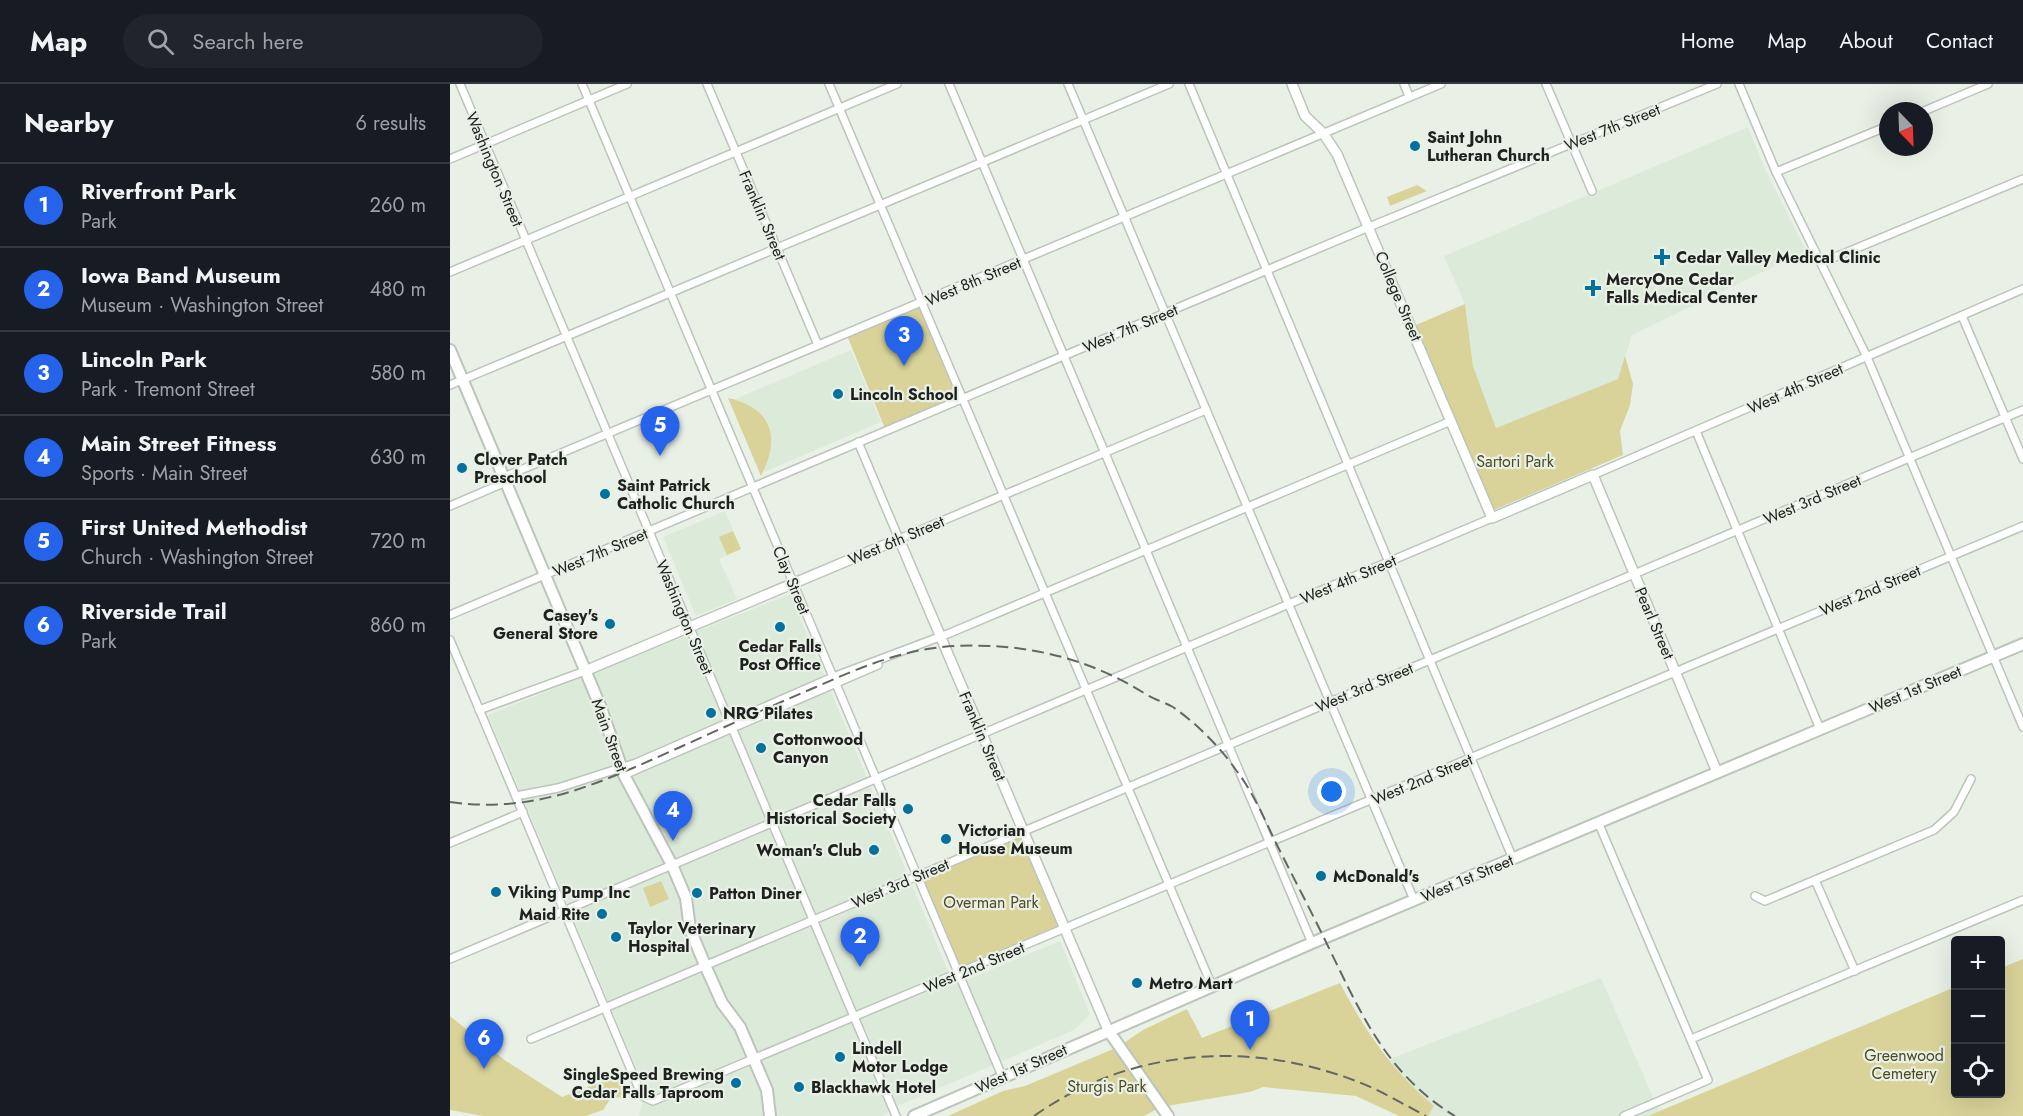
<!DOCTYPE html>
<meta charset="utf-8">
<style>
body{margin:0;font-family:Jost,sans-serif;background:#20242c;color:#f1f3f6}
.controls{position:absolute;right:18px;bottom:18px;display:grid;overflow:hidden;border-radius:6px;box-shadow:0 6px 24px #0002}
.controls button{width:54px;height:54px;display:grid;place-items:center;padding:0;border:0;border-bottom:2px solid #363941;background:#171b24;color:#f1f3f6;font:30px sans-serif}
.compass{position:absolute;left:1429px;top:18px;width:54px;height:54px;border-radius:50%;background:#171b24;box-shadow:0 6px 24px #0002;rotate:157deg}
.you{position:absolute;left:882px;top:708px;width:21px;height:21px;margin:-15px;border:4px solid #fff;border-radius:50%;background:#1a73e8;box-shadow:0 0 0 9px #1a73e833}
.badge{display:grid;place-items:center;width:39px;height:39px;border-radius:50%;background:#2563eb;color:#fff;font-size:20px;font-weight:700}
.pin{position:absolute;translate:-50% -50px;filter:drop-shadow(0 2px 3px #0008)}
.pin::after{content:'';position:absolute;top:32px;width:21px;height:18px;background:inherit;clip-path:polygon(0 0,100% 0,50% 100%)}
.list{margin:0;padding:0;list-style:none}
h2{display:flex;justify-content:space-between;align-items:center;height:78px;margin:0;padding:0 24px;font-size:26px}
h2 small{font-size:20px;font-weight:400;color:#9ea1a6}
.list li{display:grid;grid-template-columns:39px 1fr auto;gap:18px;align-items:center;box-sizing:border-box;height:84px;padding:0 24px;border-top:2px solid #363941}
.list b{display:block;font-size:22px;white-space:nowrap}
.list p{margin:0;font-size:20px;white-space:nowrap;color:#9ea1a6}
.list em{font-size:20px;font-style:normal;color:#9ea1a6}
.icon{flex:none;width:33px;height:33px;fill:none;stroke:currentColor;stroke-width:2;stroke-linecap:round;stroke-linejoin:round}
.map{position:relative;flex:none;width:1573px;height:1032px;overflow:hidden}
header{display:flex;align-items:center;gap:36px;box-sizing:border-box;height:84px;padding:0 30px;background:#171b24;border-bottom:2px solid #363941}
header strong{font-size:28px}
nav{display:flex;gap:33px;margin-inline-start:auto;font-size:21px}
.search{width:420px;height:54px;background:#20242c;display:flex;align-items:center;gap:15px;box-sizing:border-box;padding:0 21px;border-radius:33px;color:#9ea1a6;font-size:22px}
main{display:flex}
aside{flex:1;background:#171b24}
.map>svg:first-child{display:block}
</style>
<header>
<strong>Map</strong>
<div class="search"><svg class="icon" aria-label="search" viewBox="0 0 24 24"><circle cx="10" cy="10" r="6"/><path d="M15 15l6 6"/></svg>Search here</div>
<nav><a>Home</a><a>Map</a><a>About</a><a>Contact</a></nav>
</header>
<main>
<aside>
<h2>Nearby<small>6 results</small></h2>
<ul class="list">
<li><span class="badge">1</span><div><b>Riverfront Park</b><p>Park</p></div><em>260 m</em></li>
<li><span class="badge">2</span><div><b>Iowa Band Museum</b><p>Museum · Washington Street</p></div><em>480 m</em></li>
<li><span class="badge">3</span><div><b>Lincoln Park</b><p>Park · Tremont Street</p></div><em>580 m</em></li>
<li><span class="badge">4</span><div><b>Main Street Fitness</b><p>Sports · Main Street</p></div><em>630 m</em></li>
<li><span class="badge">5</span><div><b>First United Methodist</b><p>Church · Washington Street</p></div><em>720 m</em></li>
<li><span class="badge">6</span><div><b>Riverside Trail</b><p>Park</p></div><em>860 m</em></li>
</ul>
</aside>
<div class="map">
<svg width="1573" height="1032" viewBox="0 0 1573 1032">
<rect width="100%" height="100%" fill="#e9f1e7"/>
<g fill="#dcead9">
<path d="M1298,43L1315,85L1356,167L1182,251L1168,295L1046,344L1023,282L1015,220L994,172Z"/>
<path d="M401,266L431,338L314,388L283,316Z"/>
<path d="M275,427L291,465L269,475L287,515L246,532L213,453Z"/>
<path d="M340,510L504,901L610,857L640,930L624,946L450,1021L432,1032H189L196,1007L38,631Z"/>
<path d="M1151,894L1209,1027L1198,1032H978L984,1022L954,1001L937,976Z"/>
</g>
<g fill="#d9d39a">
<path d="M967,101L977,107L940,122L937,113Z"/>
<path d="M472,218L513,314L436,347L396,249Z"/>
<path d="M1015,220L1023,282L1046,344L1168,295L1175,272L1183,300L1180,321L1170,347L1173,371L1044,426L966,241Z"/>
<path d="M278,314C322,324 331,353 311,392Z"/>
<path d="M283,447L291,465L277,471L269,453Z"/>
<path d="M573,747L615,845L509,889L468,791Z"/>
<path d="M211,797L219,815L200,823L193,804Z"/>
<path d="M1573,875V1032H1198L1505,903L1506,1010H1550L1551,884Z"/>
<path d="M890,899C915,947 942,987 984,1022L978,1032H949L906,1012L813,1003L800,1008L711,1023L694,1032H498L553,1007L575,1002L668,963L693,946L737,925L752,954Z"/>
<path d="M0,932L56,977L112,1013L167,992L176,1013L161,1014L153,1026L136,1032H33L0,1026Z"/>
</g>
<g fill="none" stroke-linecap="round" stroke-linejoin="round">
<g stroke="#bcc5bb" stroke-width="10">
<g id="minor">
<path d="M10,0L446,1032"/>
<path d="M132,0L552,992"/>
<path d="M257,0L368,261"/>
<path d="M379,0L762,902"/>
<path d="M499,0L862,859"/>
<path d="M618,0L964,816"/>
<path d="M739,0L1063,775"/>
<path d="M954,0L959,12"/>
<path d="M1096,0L1142,107"/>
<path d="M1289,0L1326,88L1417,273L1573,643"/>
<path d="M1474,27L1538,0"/>
<path d="M0,75L177,0"/>
<path d="M1326,88L1438,42"/>
<path d="M1371,179L1573,95"/>
<path d="M0,188L447,0"/>
<path d="M1512,232L1573,375"/>
<path d="M0,301L719,0"/>
<path d="M1246,347L1370,645"/>
<path d="M408,358L449,455L756,326"/>
<path d="M1143,391L1573,205"/>
<path d="M54,393L991,0"/>
<path d="M0,422L56,398"/>
<path d="M0,531L919,143L1267,0"/>
<path d="M0,556L192,1012L203,1017L1573,442"/>
<path d="M29,626L135,587"/>
<path d="M174,691L428,581"/>
<path d="M66,712L108,704L186,679L383,593L500,549L1001,337"/>
<path d="M1148,738L1258,996L1174,1032"/>
<path d="M0,759L73,728"/>
<path d="M1365,796L1405,887"/>
<path d="M1305,812L1315,817L1484,746L1504,728L1521,695"/>
<path d="M0,875L1042,434"/>
<path d="M81,955L1573,326"/>
<path d="M1241,955L1573,816"/>
</g>
</g>
<g stroke="#bcc5bb" stroke-width="12">
<g id="tertiary">
<path d="M842,0L855,32L873,49L887,70L1042,434L1143,391L1267,688"/>
<path d="M135,587L449,455L658,946"/>
</g>
</g>
<g stroke="#bcc5bb" stroke-width="14">
<g id="secondary">
<path d="M0,266L151,624L174,691L222,781L236,814L240,845L255,881L272,919L290,943L317,1006L320,1032"/>
<path d="M658,946L718,1032"/>
</g>
</g>
<g stroke="#bcc5bb" stroke-width="14">
<path id="primary" d="M464,1032L862,859L1573,560"/>
</g>
<use href="#minor" stroke="#fff" stroke-width="7"/>
<use href="#tertiary" stroke="#fff" stroke-width="9"/>
<use href="#secondary" stroke="#fff" stroke-width="10"/>
<use href="#primary" stroke="#fff" stroke-width="10"/>
<g stroke="#636762" stroke-width="2" stroke-dasharray="12 6" stroke-linecap="butt">
<path d="M0,718C87,730 149,699 226,665C272,644 319,623 366,603C411,583 456,564 506,562C574,559 636,573 694,609C703,615 714,618 723,623C746,639 770,663 786,686C803,708 814,734 826,759C842,791 859,823 875,856C909,925 935,990 1005,1032"/>
<path d="M584,1032C680,964 799,956 906,997C930,1006 953,1020 976,1032"/>
</g>
</g>
<g fill="#02719d" stroke="#e9f1e7" stroke-width="2">
<circle cx="965" cy="62" r="6"/>
<path d="M1209 164h6v6h6v6h-6v6h-6v-6h-6v-6h6z"/>
<path d="M1140 195h6v6h6v6h-6v6h-6v-6h-6v-6h6z"/>
<circle cx="388" cy="310" r="6"/>
<circle cx="12" cy="384" r="6"/>
<circle cx="155" cy="410" r="6"/>
<circle cx="160" cy="540" r="6"/>
<circle cx="330" cy="543" r="6"/>
<circle cx="261" cy="629" r="6"/>
<circle cx="311" cy="664" r="6"/>
<circle cx="458" cy="725" r="6"/>
<circle cx="496" cy="755" r="6"/>
<circle cx="424" cy="766" r="6"/>
<circle cx="871" cy="792" r="6"/>
<circle cx="46" cy="808" r="6"/>
<circle cx="247" cy="809" r="6"/>
<circle cx="152" cy="830" r="6"/>
<circle cx="166" cy="853" r="6"/>
<circle cx="687" cy="899" r="6"/>
<circle cx="390" cy="973" r="6"/>
<circle cx="286" cy="999" r="6"/>
<circle cx="349" cy="1003" r="6"/>
</g>
<g text-anchor="middle" stroke-width="4.5" stroke-linejoin="round" paint-order="stroke">
<g font-size="16" fill="#1e211e" stroke="#e9f1e7">
<text transform="translate(1162 43) rotate(-22)" y="6">West 7th Street</text>
<text transform="translate(45 85) rotate(67)" y="6">Washington Street</text>
<text transform="translate(313 131) rotate(67)" y="6">Franklin Street</text>
<text transform="translate(523 197) rotate(-23)" y="6">West 8th Street</text>
<text transform="translate(949 212) rotate(67)" y="6">College Street</text>
<text transform="translate(680 244) rotate(-23)" y="6">West 7th Street</text>
<text transform="translate(1345 304) rotate(-24)" y="6">West 4th Street</text>
<text transform="translate(1362 415) rotate(-23)" y="6">West 3rd Street</text>
<text transform="translate(446 456) rotate(-23)" y="6">West 6th Street</text>
<text transform="translate(150 468) rotate(-23)" y="6">West 7th Street</text>
<text transform="translate(898 495) rotate(-23)" y="6">West 4th Street</text>
<text transform="translate(342 496) rotate(67)" y="6">Clay Street</text>
<text transform="translate(1420 506) rotate(-23)" y="6">West 2nd Street</text>
<text transform="translate(235 533) rotate(67)" y="6">Washington Street</text>
<text transform="translate(1205 539) rotate(67)" y="6">Pearl Street</text>
<text transform="translate(914 603) rotate(-23)" y="6">West 3rd Street</text>
<text transform="translate(1465 605) rotate(-23)" y="6">West 1st Street</text>
<text transform="translate(160 651) rotate(70)" y="6">Main Street</text>
<text transform="translate(533 652) rotate(67)" y="6">Franklin Street</text>
<text transform="translate(972 695) rotate(-23)" y="6">West 2nd Street</text>
<text transform="translate(1017 794) rotate(-23)" y="6">West 1st Street</text>
<text transform="translate(450 799) rotate(-23)" y="6">West 3rd Street</text>
<text transform="translate(524 883) rotate(-23)" y="6">West 2nd Street</text>
<text transform="translate(571 984) rotate(-24)" y="6">West 1st Street</text>
</g>
<g font-size="16" font-weight="bold" fill="#1e211e" stroke="#e9f1e7" text-anchor="start">
<text x="977" y="59">Saint John<tspan x="977" dy="18">Lutheran Church</tspan></text>
<text x="1226" y="179">Cedar Valley Medical Clinic</text>
<text x="1156" y="201">MercyOne Cedar<tspan x="1156" dy="18">Falls Medical Center</tspan></text>
<text x="400" y="316">Lincoln School</text>
<text x="24" y="381">Clover Patch<tspan x="24" dy="18">Preschool</tspan></text>
<text x="167" y="407">Saint Patrick<tspan x="167" dy="18">Catholic Church</tspan></text>
<text x="148" y="537" text-anchor="end">Casey's<tspan x="148" dy="18">General Store</tspan></text>
<text x="330" y="568" text-anchor="middle">Cedar Falls<tspan x="330" dy="18">Post Office</tspan></text>
<text x="273" y="635">NRG Pilates</text>
<text x="323" y="661">Cottonwood<tspan x="323" dy="18">Canyon</tspan></text>
<text x="446" y="722" text-anchor="end">Cedar Falls<tspan x="446" dy="18">Historical Society</tspan></text>
<text x="508" y="752">Victorian<tspan x="508" dy="18">House Museum</tspan></text>
<text x="412" y="772" text-anchor="end">Woman's Club</text>
<text x="883" y="798">McDonald's</text>
<text x="58" y="814">Viking Pump Inc</text>
<text x="259" y="815">Patton Diner</text>
<text x="140" y="836" text-anchor="end">Maid Rite</text>
<text x="178" y="850">Taylor Veterinary<tspan x="178" dy="18">Hospital</tspan></text>
<text x="699" y="905">Metro Mart</text>
<text x="402" y="970">Lindell<tspan x="402" dy="18">Motor Lodge</tspan></text>
<text x="274" y="996" text-anchor="end">SingleSpeed Brewing<tspan x="274" dy="18">Cedar Falls Taproom</tspan></text>
<text x="361" y="1009">Blackhawk Hotel</text>
</g>
<g font-size="16" fill="#4f4a20" stroke="#e9f1e7">
<text x="1065" y="383">Sartori Park</text>
<text x="541" y="824">Overman Park</text>
<text x="1454" y="977">Greenwood<tspan x="1454" dy="18">Cemetery</tspan></text>
<text x="657" y="1008">Sturgis Park</text>
</g>
</g>
</svg>
<div class="controls">
<button>+</button>
<button>−</button>
<button><svg class="icon" aria-label="locate" viewBox="0 0 24 24"><circle cx="12" cy="12" r="6"/><path d="M12 2v4M12 18v4M2 12h4M18 12h4"/></svg></button>
</div>
<svg class="compass" viewBox="-18 -18 36 36"><path d="M0-13l5 13h-10z" fill="#e53935"/><path d="M0 13l5-13h-10z" fill="#9ea1a6"/></svg>
<div class="you"></div>
<div class="pin badge" style="left:800px;top:966px">1</div>
<div class="pin badge" style="left:410px;top:883px">2</div>
<div class="pin badge" style="left:454px;top:282px">3</div>
<div class="pin badge" style="left:223px;top:757px">4</div>
<div class="pin badge" style="left:210px;top:372px">5</div>
<div class="pin badge" style="left:34px;top:985px">6</div>
</div>
</main>
